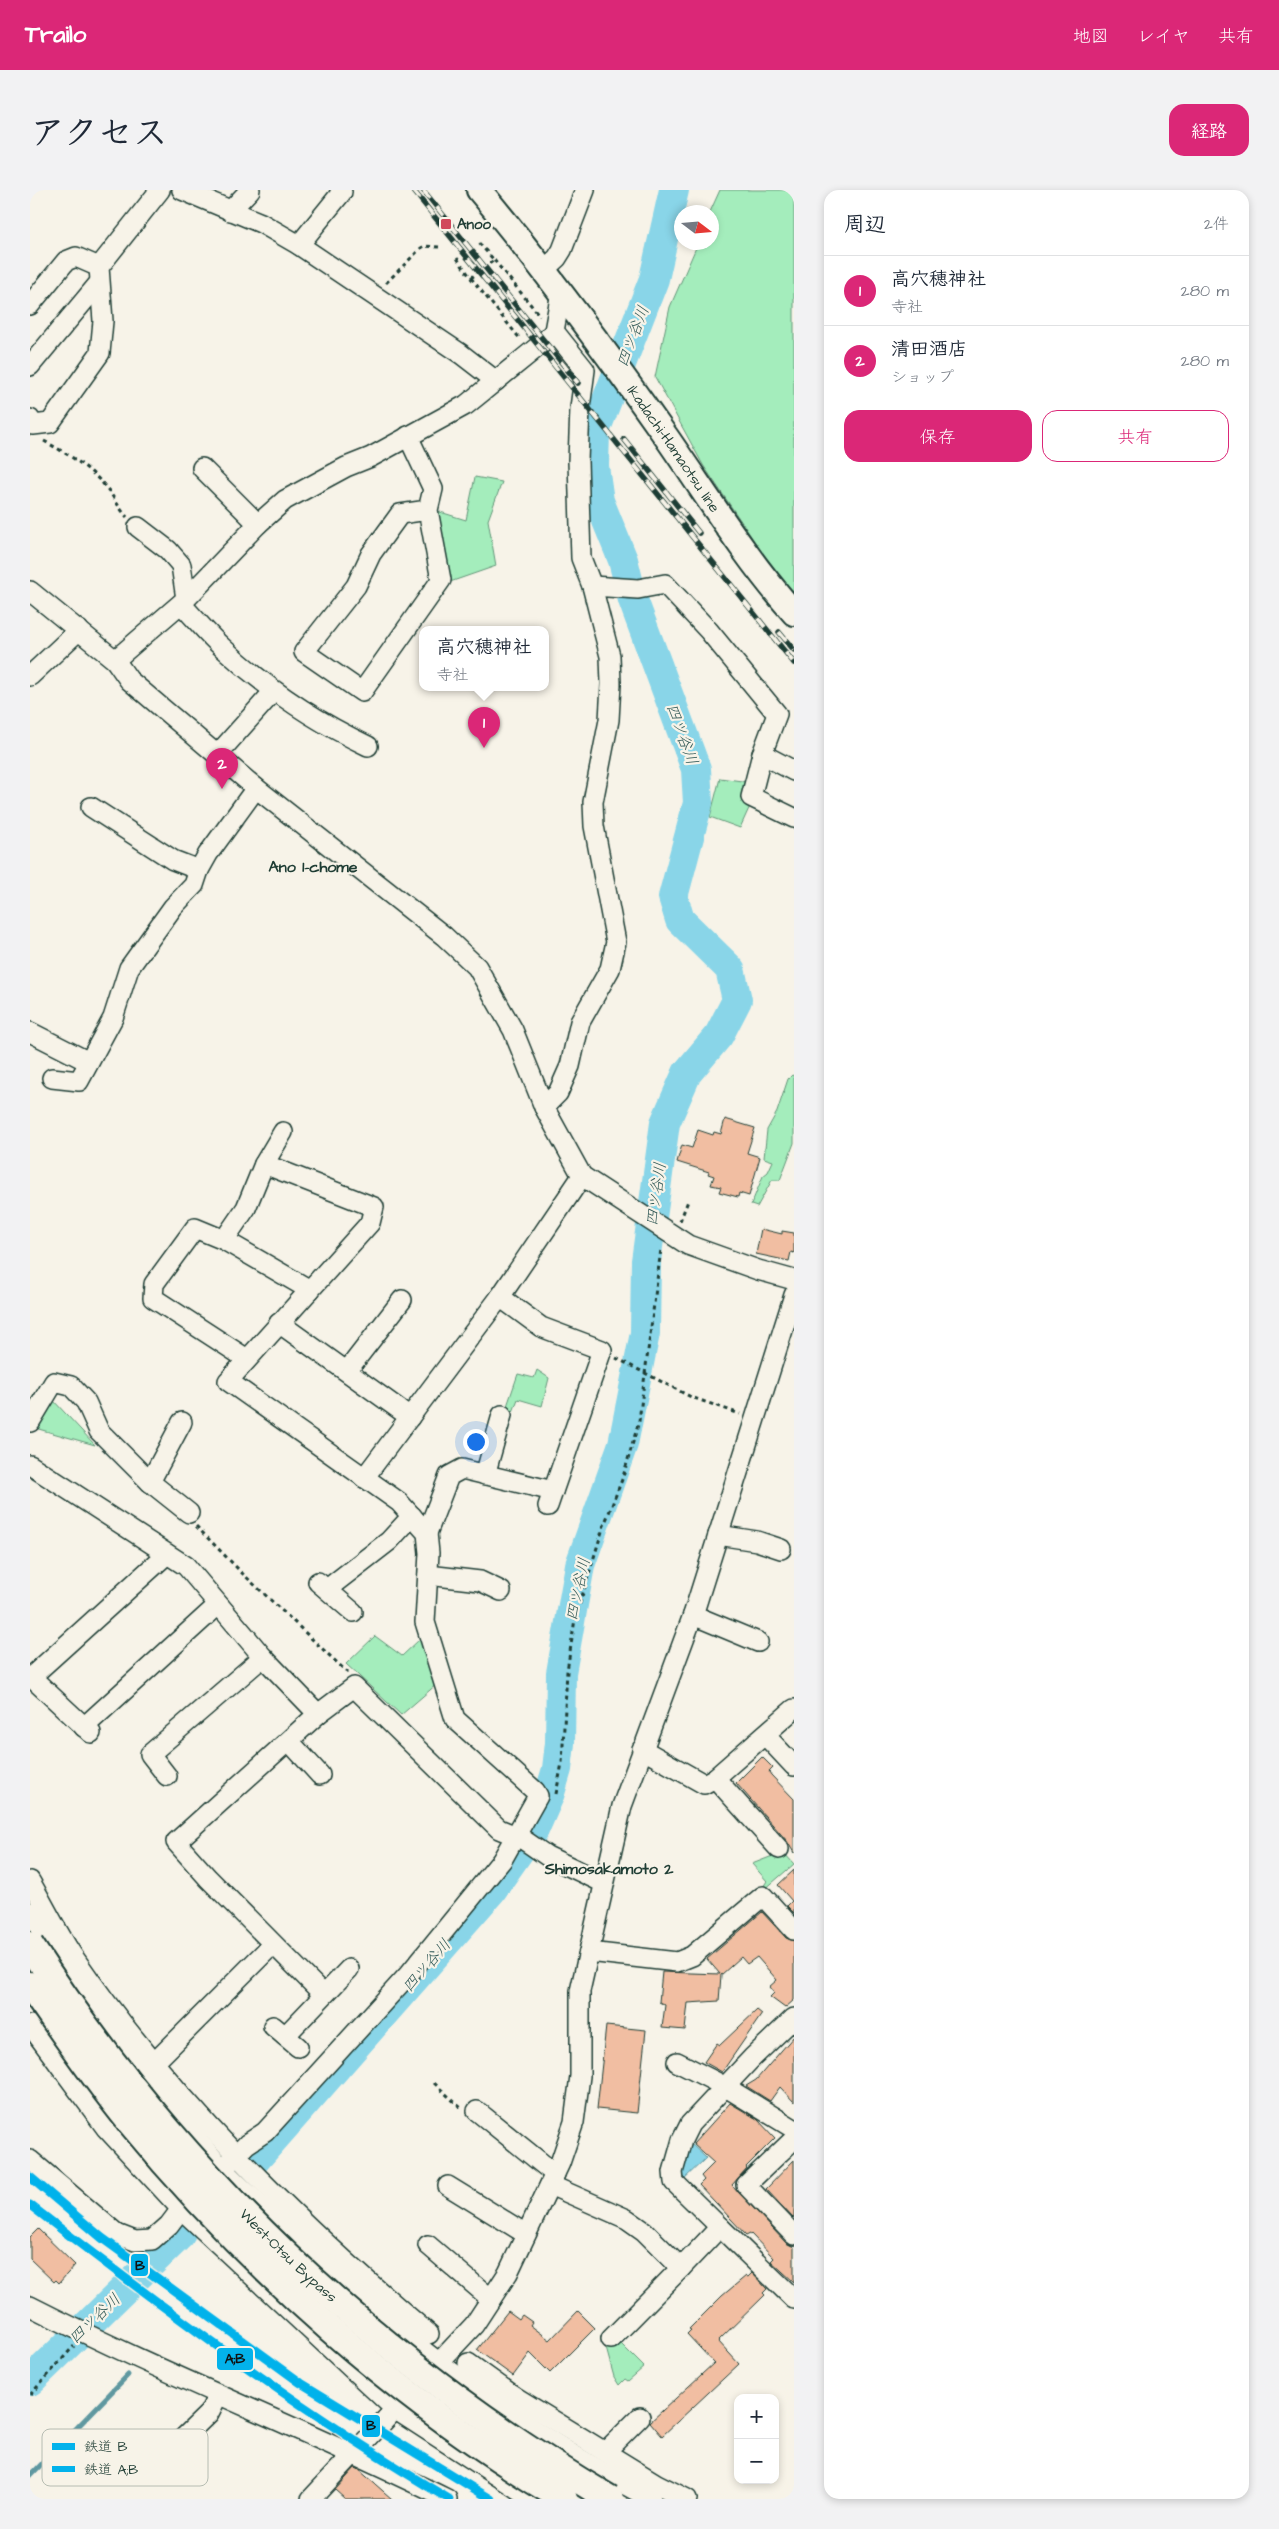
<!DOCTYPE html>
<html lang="ja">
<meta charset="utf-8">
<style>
body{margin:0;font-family:"Architects Daughter","Klee One",sans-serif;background:#f2f2f3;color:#1f2937}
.controls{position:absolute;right:15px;bottom:15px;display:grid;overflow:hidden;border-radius:10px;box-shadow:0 2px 8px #0003}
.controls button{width:45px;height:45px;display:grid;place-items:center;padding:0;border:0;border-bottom:1px solid #e0e1e3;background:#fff;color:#1f2937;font:25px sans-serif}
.compass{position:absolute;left:644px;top:15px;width:45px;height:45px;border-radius:50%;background:#fff;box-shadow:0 2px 8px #0003;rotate:106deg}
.you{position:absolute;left:445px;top:1251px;width:18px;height:18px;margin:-12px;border:4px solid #fff;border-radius:50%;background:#1a73e8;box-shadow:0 0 0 8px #1a73e833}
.badge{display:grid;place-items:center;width:32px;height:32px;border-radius:50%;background:#db2777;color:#fff;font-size:16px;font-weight:700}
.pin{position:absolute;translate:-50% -41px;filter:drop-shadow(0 1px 2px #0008)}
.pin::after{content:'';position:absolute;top:26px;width:18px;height:15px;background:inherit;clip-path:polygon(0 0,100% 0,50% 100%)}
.popup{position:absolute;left:389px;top:436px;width:130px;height:65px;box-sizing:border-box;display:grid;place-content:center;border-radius:10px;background:#fff;filter:drop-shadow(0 1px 4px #0005);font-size:16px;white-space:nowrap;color:#747a83}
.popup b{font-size:19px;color:#1f2937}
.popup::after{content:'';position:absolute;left:50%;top:100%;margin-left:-10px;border:10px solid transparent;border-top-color:#fff}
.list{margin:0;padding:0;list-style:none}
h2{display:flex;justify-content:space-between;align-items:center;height:65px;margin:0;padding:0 20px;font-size:21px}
h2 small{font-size:16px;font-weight:400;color:#747a83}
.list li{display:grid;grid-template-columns:32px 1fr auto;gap:15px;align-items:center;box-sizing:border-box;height:70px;padding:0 20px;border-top:1px solid #e0e1e3}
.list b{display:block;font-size:19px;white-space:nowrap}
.list p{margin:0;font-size:16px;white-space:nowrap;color:#747a83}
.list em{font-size:16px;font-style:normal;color:#747a83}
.actions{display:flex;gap:10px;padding:15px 20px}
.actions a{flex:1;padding:11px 0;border:1px solid #db2777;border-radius:15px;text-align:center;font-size:18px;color:#db2777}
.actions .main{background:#db2777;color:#fff}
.map{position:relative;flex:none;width:764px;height:2309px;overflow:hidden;border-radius:15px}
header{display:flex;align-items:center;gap:30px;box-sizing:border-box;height:70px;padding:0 25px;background:#db2777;color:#fff}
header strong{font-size:24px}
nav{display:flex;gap:28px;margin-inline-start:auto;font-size:18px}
.intro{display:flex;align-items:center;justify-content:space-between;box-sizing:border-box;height:120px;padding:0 30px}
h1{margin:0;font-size:35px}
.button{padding:12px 22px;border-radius:15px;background:#db2777;color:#fff;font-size:18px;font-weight:700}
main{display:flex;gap:30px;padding:0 30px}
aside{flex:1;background:#fff;border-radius:15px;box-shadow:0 2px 8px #0003}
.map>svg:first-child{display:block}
</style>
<header>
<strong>Trailo</strong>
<nav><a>地図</a><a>レイヤ</a><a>共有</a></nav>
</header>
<div class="intro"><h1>アクセス</h1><a class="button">経路</a></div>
<main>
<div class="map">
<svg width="764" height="2309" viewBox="0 0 764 2309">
<rect width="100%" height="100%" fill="#f7f3e8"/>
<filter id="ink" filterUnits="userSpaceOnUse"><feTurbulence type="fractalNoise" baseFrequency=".02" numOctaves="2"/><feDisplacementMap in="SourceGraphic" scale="10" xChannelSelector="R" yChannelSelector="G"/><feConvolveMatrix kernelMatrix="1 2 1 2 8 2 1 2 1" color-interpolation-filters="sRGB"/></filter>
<g filter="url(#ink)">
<g fill="#a4edbc" stroke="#629578">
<path d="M690,0H764V405L754,395L673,275L625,187L640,117L668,53L682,52L680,22Z"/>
<path d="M445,287L472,292L458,330L466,376L420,392L407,321L436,330Z"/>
<path d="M690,588L719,592L713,613L720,616L710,638L680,627Z"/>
<path d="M762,885L764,886V953L750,990H742L727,1017L721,1015L733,986L738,982L743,971L734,968L737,940L747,922L758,889Z"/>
<path d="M507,1180L519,1188L512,1216L488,1209L483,1222L476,1219L488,1184L504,1188Z"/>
<path d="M22,1209L65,1255L5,1238Z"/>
<path d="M345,1446L372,1466L390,1449L407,1494L371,1525L316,1474Z"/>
<path d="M753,1662L764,1674L734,1700L733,1697L737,1691L722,1674Z"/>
<path d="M573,2147L589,2152L614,2177L598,2191L595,2189L589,2195L584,2187Z"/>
</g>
<path fill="#89d5e8" stroke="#5f98a0" d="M658,1951L676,1968L652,1991L649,1981Z"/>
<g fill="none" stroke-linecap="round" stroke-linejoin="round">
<path stroke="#5f98a0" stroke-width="5" d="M0,2286L98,2185"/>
<g stroke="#89d5e8" stroke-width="30">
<path d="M226,1969L462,1700L504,1640L519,1606L527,1579L530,1553L531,1483L550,1375L593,1254L615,1143L616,1071L635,933L657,883L689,845L707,810L700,779L650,730L643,707L668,613L666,579L603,410L593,370L569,311L564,276L565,241L624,89L644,0"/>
<path d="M0,2191L150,2045"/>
</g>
</g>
<g fill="#f1bea2" stroke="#1f3d34">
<path d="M695,929L725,938L717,963L730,967L719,1006L709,1003L708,1007L689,1002L691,997L681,995L684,986L678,984L679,982L647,972L652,955L662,958L668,940L683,945L684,942L691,944Z"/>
<path d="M731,1039L752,1044V1041L764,1043V1063L761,1062L759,1071L726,1064Z"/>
<path d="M732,1567L743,1578L739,1582L741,1585L764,1609V1663L757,1651L706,1593Z"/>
<path d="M764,1680V1723L757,1716L762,1711L748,1695Z"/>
<path d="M732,1722L756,1748L764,1751V1810L755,1818L740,1807L744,1803L739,1797L747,1790L727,1767L717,1774L711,1767L691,1785L689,1811L658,1813L655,1840L632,1838L635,1815L629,1812L632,1782L690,1784L677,1769Z"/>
<path d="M727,1820L732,1824L692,1882L674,1872L687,1853L690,1855Z"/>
<path d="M576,1836L616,1840L607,1923L567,1919Z"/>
<path d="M764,1846V1912L750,1897L740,1911L716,1896L726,1890Z"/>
<path d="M700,1913L727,1929L745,1948L716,1977L717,1978L702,1995L756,2053L764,2057V2092L741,2071L744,2068L720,2043L716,2045L669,1995L674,1990L671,1986L684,1973L663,1954Z"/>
<path d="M764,1970V2027L763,2028L736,1999Z"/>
<path d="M8,2039L45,2075L29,2093L26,2090L24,2092L0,2069V2047Z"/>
<path d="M722,2083L737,2099L733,2103L735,2105L688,2151L709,2174L632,2246L620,2232L684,2173L657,2144L661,2140L659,2139L692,2106L716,2086L718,2087Z"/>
<path d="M478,2121L489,2129L492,2125L502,2132L500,2135L520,2150L548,2121L565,2138L520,2183L500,2163L483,2186L447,2160Z"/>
<path d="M325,2278L328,2279L362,2309H315L305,2300Z"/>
</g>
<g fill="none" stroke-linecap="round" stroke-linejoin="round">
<g stroke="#1f3d34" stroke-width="22">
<g id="minor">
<path d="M152,0L231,33L269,55L431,164L466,191"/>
<path d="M200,21L220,0"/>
<path d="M269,55L312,2L310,0"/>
<path d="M515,79L527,68L532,60L555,0"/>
<path d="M0,115L36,71L46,67L69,77"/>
<path d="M0,176L69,93"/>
<path d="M0,229L3,235L20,233L70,163L73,131L69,77L130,0"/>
<path d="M378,246L403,299L398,320L411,390L332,502L274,462L326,396L341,364L370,324L398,320"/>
<path d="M172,278L228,334"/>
<path d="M108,337L138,360L151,375L156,409"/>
<path d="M562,396L608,399L635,394L679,441L747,524L732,564L721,607L764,628"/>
<path d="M0,401L85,470L99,490L226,598L414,746L447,777L483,840L514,917L552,986L658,1055L728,1080L764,1090"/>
<path d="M151,414C165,428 178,445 193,458C236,498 285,531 338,556"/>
<path d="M85,470L156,409L228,334L255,310L316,277L341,267L436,215L515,151L524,141L531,102"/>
<path d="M0,486L49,440"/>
<path d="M732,564L764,581"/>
<path d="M187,565L244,501"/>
<path d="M61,617L143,670L169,680L178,664L226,598"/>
<path d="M0,842L59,872"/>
<path d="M22,888L49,891L83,828L99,778L143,717L164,695L169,680"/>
<path d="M514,917L528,903L540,876L550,832L580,779L586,752L564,636L563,612L579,530L581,494L580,466L573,439L562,396L551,368L548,271L550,218L555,180L524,141"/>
<path d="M194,1050L216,1018L234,974L253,942"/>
<path d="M470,1107L511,1137L572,1160L518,1316"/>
<path d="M249,1133L380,1227"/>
<path d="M217,1169L123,1108L124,1094L165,1038L194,1050L280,1100"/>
<path d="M317,1181L372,1110"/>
<path d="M0,1232L24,1192L41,1196L56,1212L69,1241L120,1292L159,1323"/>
<path d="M0,1275L156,1376L233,1467L288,1524"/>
<path d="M455,1285L472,1225"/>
<path d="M334,1288L470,1107L552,986"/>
<path d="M120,1292L152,1232"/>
<path d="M397,1343L419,1286L432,1279L523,1301"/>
<path d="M688,1345L727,1351L751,1359"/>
<path d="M398,1385L450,1391L471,1401"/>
<path d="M288,1392L323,1422"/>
<path d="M297,1399L359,1351L382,1326"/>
<path d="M663,1425L728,1452"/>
<path d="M0,1486L61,1543"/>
<path d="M1,1487L137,1364"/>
<path d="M54,1537L188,1415"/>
<path d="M735,1545L764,1576"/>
<path d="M259,1551L290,1585"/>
<path d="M612,1559L674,1594L685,1588L764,1519"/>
<path d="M137,1586L120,1564L233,1467"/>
<path d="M685,1588L749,1659"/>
<path d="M0,1691C14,1715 27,1742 43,1766C143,1911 265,2031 399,2144"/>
<path d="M0,1722C60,1810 121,1899 193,1979C209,1996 226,2011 243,2027C354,2138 482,2235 621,2309"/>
<path d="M559,1762L647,1772L662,1766L733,1706L764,1740"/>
<path d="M293,1804L178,1688L146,1652L288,1524L324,1497L469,1639L491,1648L517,1666L574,1693"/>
<path d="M0,1835L76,1938L151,2019L366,2220L503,2309"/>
<path d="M243,1836L268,1857"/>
<path d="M255,1846L319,1779"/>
<path d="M125,1872L242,1755"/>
<path d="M647,1872L694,1896L764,1939"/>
<path d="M447,1921L525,1984"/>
<path d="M764,1949L716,1995L764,2045"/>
<path d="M0,1970L87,2044L105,2051L122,2050L139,2035L151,2019"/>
<path d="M193,1979L217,1954L235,1942L379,1784L472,1670L508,1606L505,1601L425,1529L395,1432L399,1363L397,1343L369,1312L198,1191L340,1033L344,1017L234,974"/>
<path d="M520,1995L597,2029L614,2041L651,2078L581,2149"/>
<path d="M418,1996L496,2044"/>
<path d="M690,2037L644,1992L643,1982L652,1950L660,1934L722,1868L764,1828"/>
<path d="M398,2055L461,2109"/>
<path d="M651,2078L690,2037L764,2109"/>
<path d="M0,2116C137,2186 280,2241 417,2309"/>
<path d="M438,2173L484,2206"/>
<path d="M476,2220L484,2206L627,2294L657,2309"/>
<path d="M140,2261L179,2223L188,2205"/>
<path d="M575,2262L610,2227"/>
<path d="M281,2309L444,2135L478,2083L530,1973L544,1932L550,1886V1801L592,1616L663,1425L764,1105"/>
</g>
</g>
<g stroke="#1f3d34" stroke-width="28">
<g id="major">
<path id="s1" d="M449,0C516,80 577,163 637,248C678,307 716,369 764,423"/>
</g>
</g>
<g stroke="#1f3d34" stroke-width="3" stroke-dasharray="4 4" stroke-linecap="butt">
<path d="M427,68L441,88L464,70L448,52"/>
<path d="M464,70L510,126"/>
<path d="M441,88L491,150"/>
<path d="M356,93L391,58L395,56L410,57"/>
<path d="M14,251C36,263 58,276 74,295C83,305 88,317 97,327"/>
<path d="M650,1031L658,1011"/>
<path d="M586,1168L661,1207L710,1224"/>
<path d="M166,1336L212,1383L318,1483"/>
<path d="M526,1604L532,1573L537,1481L545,1429L573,1338L593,1287L609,1231L631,1059"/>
<path d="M404,1893L431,1918"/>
<path d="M0,2205L44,2156"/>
</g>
<use href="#minor" stroke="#f7f3e8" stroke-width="19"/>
<use href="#major" stroke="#f7f3e8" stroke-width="24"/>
<g stroke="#1f3d34" stroke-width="5.5">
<g id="rail">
<path d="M383,0L764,473"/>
<path d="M393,0L548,193"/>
<path d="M594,249L669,343"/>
<path d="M749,442L764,460"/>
</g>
</g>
<use href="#rail" stroke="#f7f3e8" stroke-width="4" stroke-dasharray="11" stroke-linecap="butt"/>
<g stroke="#1f3d34" stroke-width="30" stroke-linecap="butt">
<g id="highway-bridge">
<path id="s2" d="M0,1755C147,1983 347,2172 580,2309"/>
<path d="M0,1795C32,1841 64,1888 100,1932C221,2079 369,2212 534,2309"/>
</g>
</g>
<use href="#highway-bridge" stroke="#f7f3e8" stroke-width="26"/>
<g stroke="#f7f3e8" stroke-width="12">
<path id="rail-1" d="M0,1987L72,2048L271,2193L461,2309"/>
</g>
<g stroke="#f7f3e8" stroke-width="12">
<path id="rail-2" d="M0,2015C135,2120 272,2222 419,2309"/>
</g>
<use href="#rail-1" stroke="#03b2eb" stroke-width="9"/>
<use href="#rail-2" stroke="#03b2eb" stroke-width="9"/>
</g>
</g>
<rect fill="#d1495b" stroke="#f7f3e8" stroke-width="2" x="410" y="28" width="12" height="12" rx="2.5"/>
<g text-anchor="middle" stroke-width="4.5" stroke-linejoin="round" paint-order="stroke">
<g font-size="15" font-weight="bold" fill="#1f3d34" stroke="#f7f3e8" text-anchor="start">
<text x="427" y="39">Anoo</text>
</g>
<g font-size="15" fill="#1f3d34" stroke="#f7f3e8">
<text dy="5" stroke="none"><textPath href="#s1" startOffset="324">Ikadachi-Hamaotsu line</textPath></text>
<text dy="5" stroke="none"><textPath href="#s2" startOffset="405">West-Otsu Bypass</textPath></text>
</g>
<g font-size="16" font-style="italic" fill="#345b58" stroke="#f7f3e8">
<text transform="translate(602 146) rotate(-69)" y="6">四ツ谷川</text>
<text transform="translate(653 544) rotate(70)" y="6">四ツ谷川</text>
<text transform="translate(625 1004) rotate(-82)" y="6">四ツ谷川</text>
<text transform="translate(547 1399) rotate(-78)" y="6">四ツ谷川</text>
<text transform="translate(396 1775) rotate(-49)" y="6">四ツ谷川</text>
<text transform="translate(64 2128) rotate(-44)" y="6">四ツ谷川</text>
</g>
<g font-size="16" font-weight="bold" fill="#1f3d34" stroke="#f7f3e8">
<text x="283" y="682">Ano 1-chome</text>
<text x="579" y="1684">Shimosakamoto 2</text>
</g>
</g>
<rect x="12" y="2239" width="166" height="57" rx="8" fill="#f7f3e8" stroke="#b6bcb2" stroke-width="1"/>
<rect x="22" y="2253" width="23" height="7" fill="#03b2eb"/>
<rect x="22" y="2276" width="23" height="6" fill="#03b2eb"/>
<g font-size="14" fill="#1f3d34">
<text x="54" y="2261">鉄道 B</text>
<text x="54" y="2284">鉄道 A;B</text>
</g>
<g stroke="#f7f3e8" stroke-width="2">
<rect x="100" y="2063" width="19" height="24" rx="5" fill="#03b2eb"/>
<rect x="186" y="2157" width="38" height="24" rx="5" fill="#03b2eb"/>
<rect x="331" y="2224" width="20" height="24" rx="5" fill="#03b2eb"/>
</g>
<g font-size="14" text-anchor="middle" font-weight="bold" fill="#111">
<text x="110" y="2080">B</text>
<text x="205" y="2173">A;B</text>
<text x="341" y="2240">B</text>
</g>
</svg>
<div class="controls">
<button>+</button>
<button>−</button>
</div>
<svg class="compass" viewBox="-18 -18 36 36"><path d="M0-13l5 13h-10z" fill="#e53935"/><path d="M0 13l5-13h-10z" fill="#747a83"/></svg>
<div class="you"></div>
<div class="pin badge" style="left:454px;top:558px">1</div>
<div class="popup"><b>高穴穂神社</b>寺社</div>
<div class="pin badge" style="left:192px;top:599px">2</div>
</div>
<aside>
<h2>周辺<small>2件</small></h2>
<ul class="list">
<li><span class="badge">1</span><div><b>高穴穂神社</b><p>寺社</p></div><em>280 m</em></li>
<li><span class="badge">2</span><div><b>清田酒店</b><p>ショップ</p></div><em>280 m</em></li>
</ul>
<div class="actions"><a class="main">保存</a><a>共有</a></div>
</aside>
</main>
